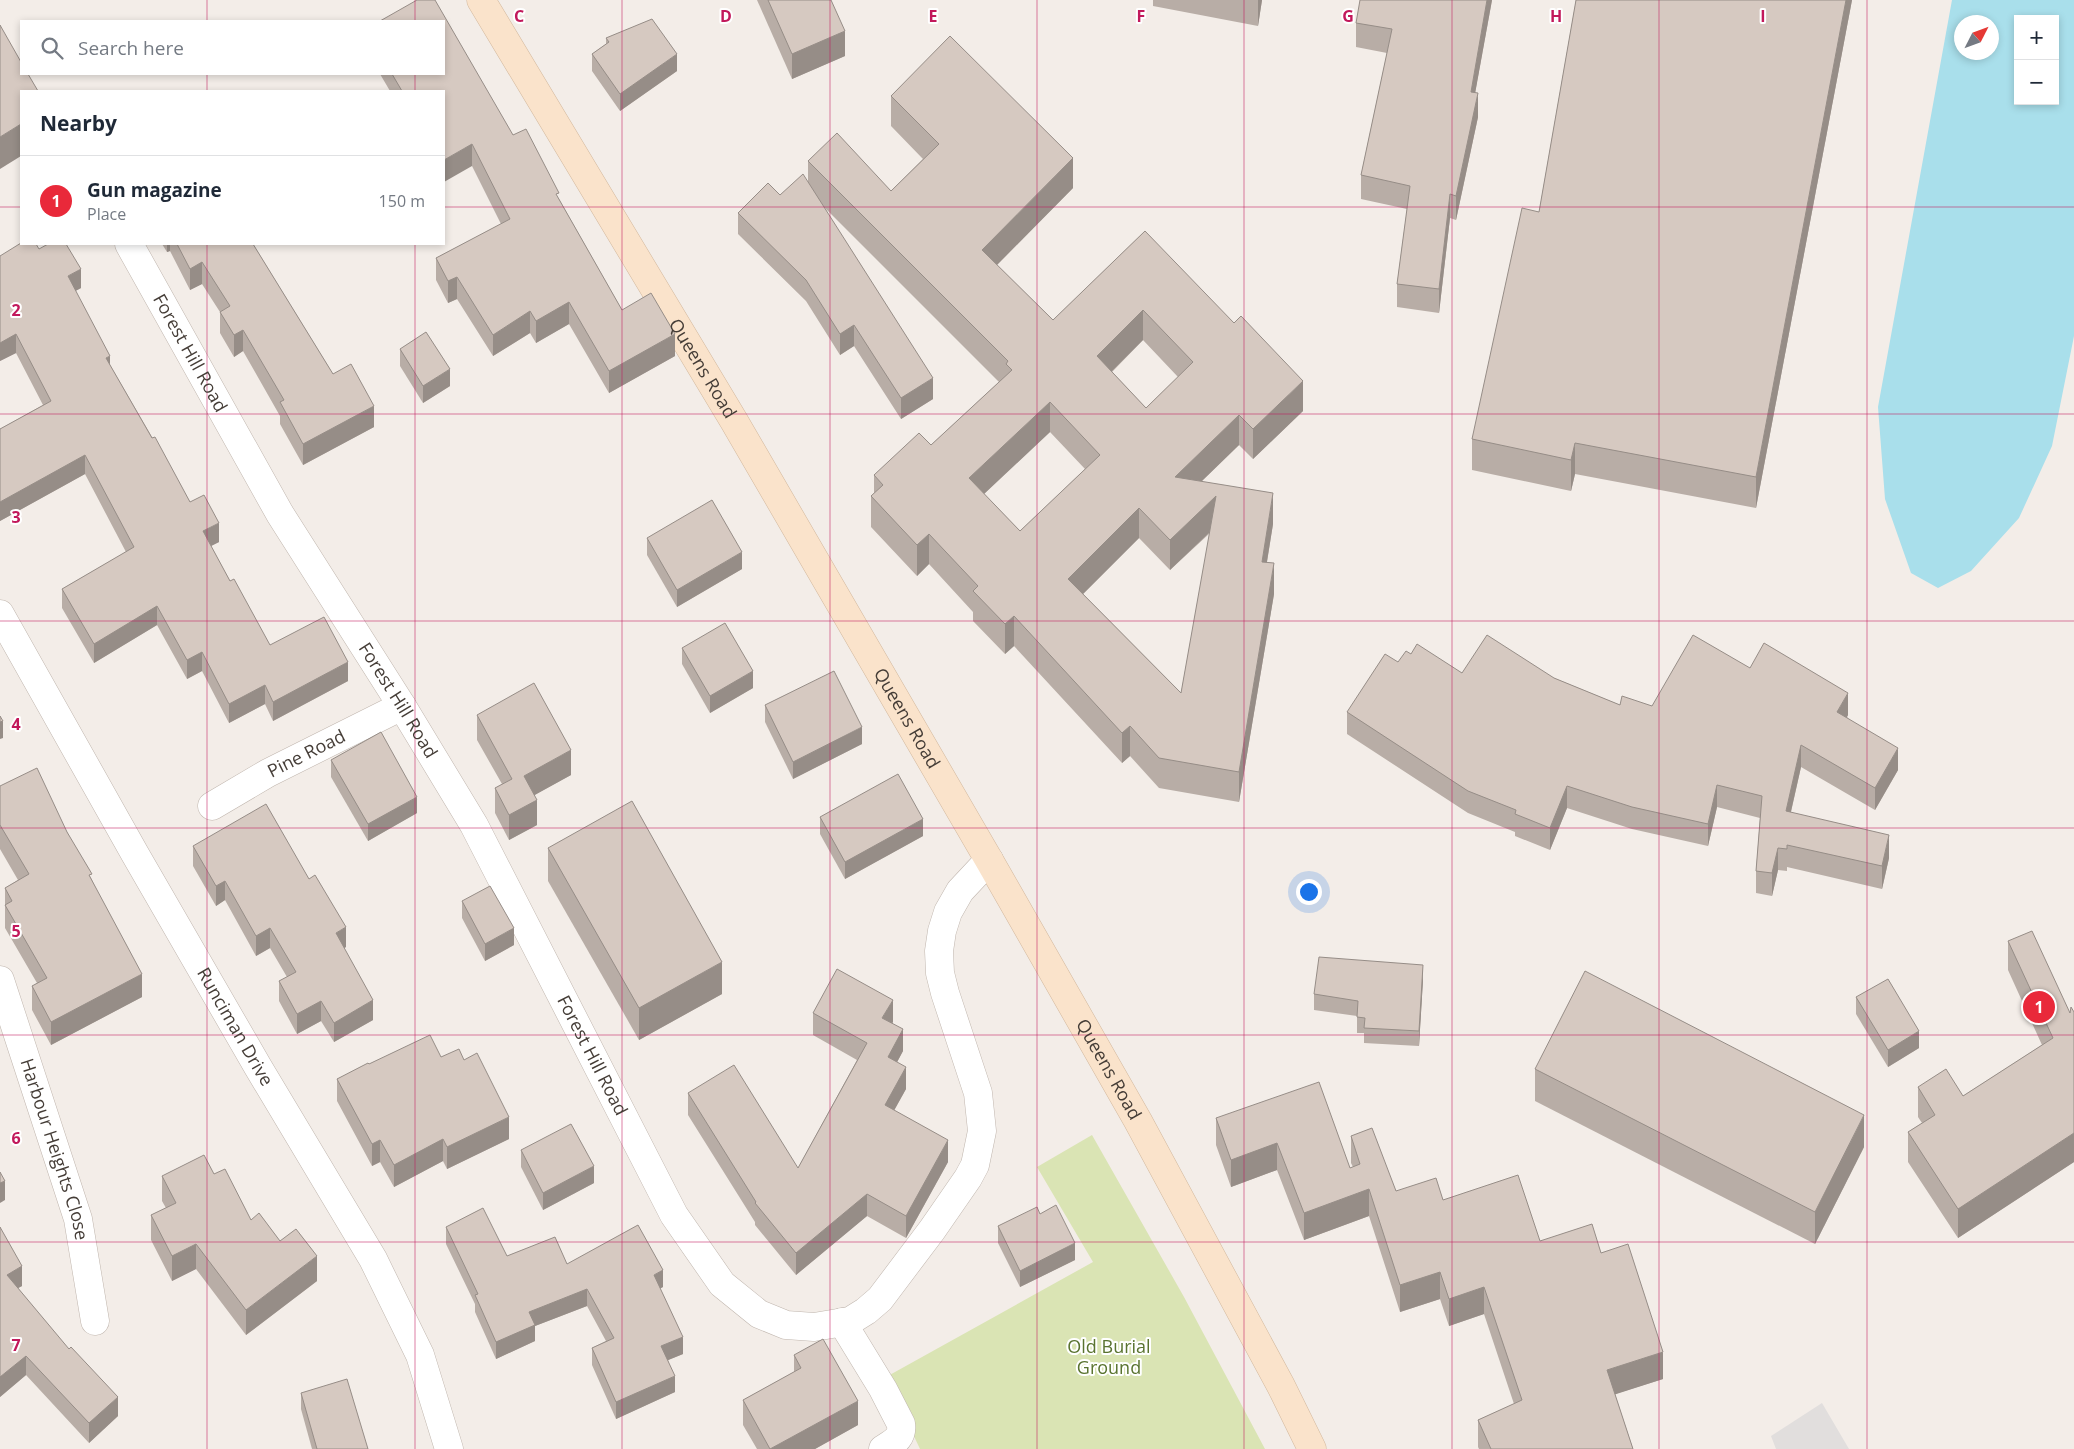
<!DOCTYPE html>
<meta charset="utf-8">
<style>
body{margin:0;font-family:"Open Sans",sans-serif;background:#f6f6f7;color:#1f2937}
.controls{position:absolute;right:15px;top:15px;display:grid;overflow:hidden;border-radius:0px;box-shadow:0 2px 8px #0003}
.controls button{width:45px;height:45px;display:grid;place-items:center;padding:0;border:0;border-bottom:1px solid #e0e1e3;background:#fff;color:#1f2937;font:25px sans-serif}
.compass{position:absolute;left:1954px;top:15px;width:45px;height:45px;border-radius:50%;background:#fff;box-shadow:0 2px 8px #0003;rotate:48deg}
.you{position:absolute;left:1308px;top:891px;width:18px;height:18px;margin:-12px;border:4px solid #fff;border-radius:50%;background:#1a73e8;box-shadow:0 0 0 8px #1a73e833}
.badge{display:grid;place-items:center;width:32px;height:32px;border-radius:50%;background:#e9293a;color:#fff;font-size:16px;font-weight:700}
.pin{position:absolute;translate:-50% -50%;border:2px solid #fff;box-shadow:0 1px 5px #0006}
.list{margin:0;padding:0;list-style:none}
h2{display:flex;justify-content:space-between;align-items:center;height:65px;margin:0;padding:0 20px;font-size:21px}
h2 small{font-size:16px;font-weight:400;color:#747a83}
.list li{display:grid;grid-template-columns:32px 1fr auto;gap:15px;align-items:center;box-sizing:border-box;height:90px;padding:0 20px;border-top:1px solid #e0e1e3}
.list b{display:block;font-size:19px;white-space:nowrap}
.list p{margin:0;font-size:16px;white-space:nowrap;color:#747a83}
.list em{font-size:16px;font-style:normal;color:#747a83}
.icon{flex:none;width:28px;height:28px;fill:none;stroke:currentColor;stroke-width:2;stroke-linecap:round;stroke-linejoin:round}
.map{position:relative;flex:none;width:2074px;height:1449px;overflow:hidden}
.search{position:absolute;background:#fff;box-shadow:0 2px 8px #0003;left:20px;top:20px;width:425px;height:55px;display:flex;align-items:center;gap:12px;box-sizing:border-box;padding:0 18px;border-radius:0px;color:#747a83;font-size:19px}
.panel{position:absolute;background:#fff;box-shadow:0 2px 8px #0003;left:20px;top:90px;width:425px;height:155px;border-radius:0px}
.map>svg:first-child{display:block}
</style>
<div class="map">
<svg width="2074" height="1449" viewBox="0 0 2074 1449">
<rect width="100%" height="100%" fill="#f3ede8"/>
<path fill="#dae4b4" d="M1092,1135L1184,1297L1265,1449H920L886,1377L1093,1262L1037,1167Z"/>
<path fill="#e1dedd" d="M1822,1403L1849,1449H1776L1771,1436Z"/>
<path fill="#a9dfeb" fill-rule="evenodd" d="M1952,0H2074V336L2052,446L2019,518L1971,571L1938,588L1911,573L1885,499L1878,407ZM2018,19H2055V101H2018ZM1962,22H1992V52H1962Z"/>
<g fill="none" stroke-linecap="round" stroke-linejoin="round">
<g stroke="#c0b6ae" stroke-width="29">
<g id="minor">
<path id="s1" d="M129,244L280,514L402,706L474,825L674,1215L722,1284L759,1314L786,1325L814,1327L850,1321L866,1311L880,1299L932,1230L968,1178L975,1165L982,1131L978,1093L945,993L940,973L939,951L942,931L948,912L960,891L989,860"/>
<path id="s2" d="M0,614L135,854L258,1067L373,1259L420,1355L449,1449"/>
<path id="s3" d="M212,806L268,773L402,706"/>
<path id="s4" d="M0,980L78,1219L95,1321"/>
<path d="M842,1322L883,1389L901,1424C903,1438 894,1442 883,1449"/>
</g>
</g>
<g stroke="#d2b89d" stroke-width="29">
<g id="secondary">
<path id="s5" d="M481,0L734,421L989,860L1138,1121L1281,1386L1312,1449"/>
</g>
</g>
<use href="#minor" stroke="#fff" stroke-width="28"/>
<use href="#secondary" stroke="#fae3cb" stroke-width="28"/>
</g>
<g fill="#b8ada6" fill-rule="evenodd">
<path d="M757,0H831L845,56L792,79Z"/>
<path d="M1153,0H1262L1258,26L1153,6Z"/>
<path d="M1492,0L1475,93L1478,117L1456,220L1450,218L1439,313L1397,307V284L1407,209L1361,199V175L1387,53L1356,47V23Z"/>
<path d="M1576,0H1852L1756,508L1575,474L1571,491L1472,470V439L1539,212Z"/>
<path d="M606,38L677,71L620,111L592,71V54L606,44Z"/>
<path d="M380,74H444L513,135L559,199L622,310L675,356L609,393L569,324L536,343L530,333L493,356L457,299L448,303L436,280V258L501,224L472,166L444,91H390Z"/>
<path d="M891,96L1073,188L997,265L1053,320L1145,231L1303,411L1253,459L1239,445L1202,481L1273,524L1267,562L1274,594L1239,802L1159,788L1130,756L1122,763L1014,646L1005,654L973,621V612L929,564L917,576L871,527V496L874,493V475L931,445L999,382L824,207L933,399L901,419L854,346L840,355L806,301L738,234V213L780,195L808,181V161L891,191L923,159L891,126ZM1143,340L1178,377L1146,408L1112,372ZM1050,432L1085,469L1020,531L984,494ZM1210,533L1181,693L1083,594L1139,538L1170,570Z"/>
<path d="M162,244H253L333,374L374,427L303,465L280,424V416L243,351L234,357L220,333V312L202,284L190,290L170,251L167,252Z"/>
<path d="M39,249L81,288L75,291L110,365L190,502L219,542L211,546L230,581L270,645L348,681L273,721L265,704L229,723L202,671L187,679L157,625L94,663L62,608V589L126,552L85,474L0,521V429L43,405L16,353L0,361V256Z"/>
<path d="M400,349L450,386L423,403L400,366Z"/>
<path d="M647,538L742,569L677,607L647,555Z"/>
<path d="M682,648L753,688L710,713L682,664Z"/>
<path d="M1411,654L1462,673L1554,678L1620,705L1652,706L1750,668L1848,715L1847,717L1898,770L1875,810L1801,767L1791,812L1889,858L1882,889L1787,867V871L1778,870L1772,896L1756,893V871L1760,818L1717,807L1708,846L1632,829L1567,808L1550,850L1515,836V832L1468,813L1347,734V712L1398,662Z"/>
<path d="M765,705L862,744L793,779L765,722Z"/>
<path d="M477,715L571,775L534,795L537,825L509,840L495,813V788L502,784L477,740Z"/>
<path d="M331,760L417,813L368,841L331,777Z"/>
<path d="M0,786L67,832L92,880L142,997L51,1045L32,1010V986L37,983L5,928V888L18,880L0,849Z"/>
<path d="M820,817L923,836L845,879L820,834Z"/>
<path d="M193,846L346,947L344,948L373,1020L334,1042L321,1021L297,1034L279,1001V981L287,977L270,948L256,956L225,900L216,906L193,866Z"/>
<path d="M548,848L722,994L639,1040L548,881Z"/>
<path d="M462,901L514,945L485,961L462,918Z"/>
<path d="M2008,941L2070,1013L2074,1012V1162L1958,1238L1908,1162V1132L1922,1123L1918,1117V1087L1963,1096L2042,1045L2008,970Z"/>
<path d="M1423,980L1419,1046L1364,1043V1033H1357V1016L1314,1010V994Z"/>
<path d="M1856,997L1919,1048L1888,1067L1856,1014Z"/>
<path d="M813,1013L893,1022L892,1023L903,1051L897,1062L906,1089L894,1110L948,1162L906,1238L867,1216L796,1275L755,1225V1222L688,1115V1093L798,1168L857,1060L813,1035Z"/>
<path d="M441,1057L464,1060L509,1139L447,1169L443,1161L394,1187L380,1162L372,1166L337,1101V1079L369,1064Z"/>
<path d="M1535,1069L1864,1147L1815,1244L1535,1101Z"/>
<path d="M1216,1118L1350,1168L1353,1167L1351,1163V1136L1396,1191L1443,1200L1540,1241L1601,1253L1663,1379L1615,1394L1633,1449H1479L1478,1447V1420L1514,1404L1484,1314L1449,1326L1440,1299L1400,1312L1369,1216L1304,1240L1277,1170L1231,1187L1216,1145Z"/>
<path d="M521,1150L594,1183L543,1210L521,1167Z"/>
<path d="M214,1174L251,1220L280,1241L317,1281L246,1335L196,1269L172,1281L151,1240V1215L166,1208L162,1201V1176Z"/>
<path d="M1040,1214L1075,1260L1020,1287L998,1243V1226Z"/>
<path d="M0,1227L22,1286L18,1288L118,1416L89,1443L26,1375L0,1397Z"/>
<path d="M446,1227L507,1256L567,1264L663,1287L660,1288L683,1354L668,1360L675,1392L616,1419L592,1365V1348L606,1341L587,1306L535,1326V1341L496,1359L475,1312V1304L446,1244Z"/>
<path d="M794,1355L858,1425L815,1449H757L743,1425V1400L794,1372Z"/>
<path d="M301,1393L368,1449H312L301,1409Z"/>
</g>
<g fill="#968d87">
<path d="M1258,0H1262L1258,26Z"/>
<path d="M1487,0H1492L1471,116V92Z"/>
<path d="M1846,0H1852L1756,508V477Z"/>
<path d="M845,31V56L792,79V54Z"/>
<path d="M677,54V71L620,111V94Z"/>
<path d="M1478,93V117L1456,220V196Z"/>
<path d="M21,124V156L0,169V137Z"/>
<path d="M472,144V166L444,182V160Z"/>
<path d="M1073,158V188L982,280V250Z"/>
<path d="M1450,194V218L1439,313V289Z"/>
<path d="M167,244H170V251L167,252Z"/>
<path d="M202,262V284L190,290V269Z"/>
<path d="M81,269V288L68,295V276Z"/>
<path d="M457,277V299L448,303V281Z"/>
<path d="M569,302V324L536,343V321Z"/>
<path d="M1143,310V340L1097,386V356Z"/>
<path d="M530,311V333L493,356V335Z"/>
<path d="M854,325V346L840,355V334Z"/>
<path d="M243,330V351L234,357V335Z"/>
<path d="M16,334V353L0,361V343Z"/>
<path d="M675,334V356L609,393V371Z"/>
<path d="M110,356V374L106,358Z"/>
<path d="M450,369V386L423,403V386Z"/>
<path d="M933,378V399L901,419V398Z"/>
<path d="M1303,381V411L1253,459V429Z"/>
<path d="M1050,402V432L969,508V478Z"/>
<path d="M374,406V427L303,465V444Z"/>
<path d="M1239,415V445L1175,507V477Z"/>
<path d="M1575,443V474L1571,491V460Z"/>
<path d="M85,455V474L0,521V502Z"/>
<path d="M1273,493V524L1262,592V562Z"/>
<path d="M1216,496V526L1170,570V540Z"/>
<path d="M1139,508V538L1068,609V579Z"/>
<path d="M219,523V542L203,550V531Z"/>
<path d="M929,534V564L917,576V545Z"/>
<path d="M742,552V569L677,607V590Z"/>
<path d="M1274,563V594L1239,802V772Z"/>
<path d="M157,606V625L94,663V644Z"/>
<path d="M1014,616V646L1005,654V624Z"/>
<path d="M202,652V671L187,679V660Z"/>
<path d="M348,662V681L273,721V702Z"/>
<path d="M753,671V688L710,713V696Z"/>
<path d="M265,685V704L229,723V704Z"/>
<path d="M1848,693V715L1837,734V712Z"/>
<path d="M3,721V738L0,739V722Z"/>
<path d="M1130,726V756L1122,763V733Z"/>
<path d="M862,727V744L793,779V762Z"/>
<path d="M1801,745V767L1786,833V811Z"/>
<path d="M1898,748V770L1875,810V788Z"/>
<path d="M571,750V775L524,801V776Z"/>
<path d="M1717,785V807L1708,846V824Z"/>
<path d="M1567,786V808L1550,850V828Z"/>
<path d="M417,797V813L368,841V824Z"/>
<path d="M537,800V825L509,840V815Z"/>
<path d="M923,819V836L845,879V862Z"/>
<path d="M1889,835V858L1882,889V866Z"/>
<path d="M1778,848V870L1772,896V873Z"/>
<path d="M225,881V900L216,906V886Z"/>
<path d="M346,927V947L336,953V933Z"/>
<path d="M270,928V948L256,956V936Z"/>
<path d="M514,928V945L485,961V944Z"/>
<path d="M722,962V994L639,1040V1008Z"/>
<path d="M1423,965V980L1419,1046V1031Z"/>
<path d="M142,974V997L51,1045V1022Z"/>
<path d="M373,1000V1020L334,1042V1023Z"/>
<path d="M893,1000V1022L882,1040V1018Z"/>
<path d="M321,1001V1021L297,1034V1014Z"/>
<path d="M903,1029V1051L888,1079V1057Z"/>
<path d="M1919,1031V1048L1888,1067V1050Z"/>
<path d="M906,1067V1089L885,1127V1105Z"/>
<path d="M1864,1115V1147L1815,1244V1212Z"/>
<path d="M509,1117V1139L447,1169V1147Z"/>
<path d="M2074,1133V1162L1958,1238V1209Z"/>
<path d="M443,1139V1161L394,1187V1165Z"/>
<path d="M380,1140V1162L372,1166V1144Z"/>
<path d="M948,1140V1162L906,1238V1216Z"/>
<path d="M1277,1143V1170L1231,1187V1160Z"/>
<path d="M594,1166V1183L543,1210V1193Z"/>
<path d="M5,1181V1200L0,1203V1183Z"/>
<path d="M1369,1189V1216L1304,1240V1213Z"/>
<path d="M867,1194V1216L796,1275V1253Z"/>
<path d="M1075,1243V1260L1020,1287V1271Z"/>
<path d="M196,1244V1269L172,1281V1256Z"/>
<path d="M317,1256V1281L246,1335V1310Z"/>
<path d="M22,1266V1286L7,1294V1275Z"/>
<path d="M663,1270V1287L654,1292V1275Z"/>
<path d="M1440,1272V1299L1400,1312V1285Z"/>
<path d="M1484,1287V1314L1449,1326V1299Z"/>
<path d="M587,1289V1306L535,1326V1341L496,1359V1342L529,1312Z"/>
<path d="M683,1337V1354L661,1363V1346Z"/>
<path d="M1663,1352V1379L1607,1397V1370Z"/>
<path d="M26,1356V1375L0,1397V1377Z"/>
<path d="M675,1376V1392L616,1419V1402Z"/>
<path d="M118,1397V1416L89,1443V1423Z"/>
<path d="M858,1401V1425L815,1449H770Z"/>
</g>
<g fill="#d6c9c1" stroke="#968d87" fill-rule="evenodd">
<path d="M417,0H435L513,135L526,129L559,193L556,194L622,310L651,293L675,334L609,371L569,302L536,321L530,311L493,335L457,277L448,281L436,258L510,219L472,144L444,160V91H402L392,74H444V21H380Z"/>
<path d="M768,0H831L845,31L792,54Z"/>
<path d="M1360,0H1487L1471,92L1478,93L1456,196L1450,194L1439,289L1397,284L1410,186L1361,175L1392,29L1356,23Z"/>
<path d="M1576,0H1846L1756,477L1575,443L1571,460L1472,439L1522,208L1539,212Z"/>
<path d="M652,19L677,54L620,94L592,54L609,42L606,38Z"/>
<path d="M0,25L21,62V74H28L38,91H21V124L0,137Z"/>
<path d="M950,36L1073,158L982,250L1053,320L1145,231L1234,323L1241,316L1303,381L1253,429L1239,415L1175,477L1273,493L1262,562L1274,563L1239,772L1159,758L1130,726L1122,733L1014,616L1005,624L973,591L978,586L929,534L917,545L871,496L883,485L874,475L919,433L931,445L1012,370L1006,364L1008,361L808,161L837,133L891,191L939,144L891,96ZM1143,310L1193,362L1146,408L1097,356ZM1050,402L1100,455L1020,531L969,478ZM1216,496L1181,693L1068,579L1139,508L1170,540Z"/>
<path d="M803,174L933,378L901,398L854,325L840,334L806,280L738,213L768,183L780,195Z"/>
<path d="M21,243L36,244L39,249L48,244H66L81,269L68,276L110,356L106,358L152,438L155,437L190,502L204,495L219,523L203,531L230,581L234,579L270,645L324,617L348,662L273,702L265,685L229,704L202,652L187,660L157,606L94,644L62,589L134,547L85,455L0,502V429L51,401L16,334L0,343V256Z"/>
<path d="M177,244H253L333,374L351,364L374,406L303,444L280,402L284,400L243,330L234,335L220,312L230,306L202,262L190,269Z"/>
<path d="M426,332L450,369L423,386L400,349Z"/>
<path d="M712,500L742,552L677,590L647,538Z"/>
<path d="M725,623L753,671L710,696L682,648Z"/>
<path d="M1487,635L1554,678L1620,705L1622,696L1652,706L1693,635L1750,668L1764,643L1848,693L1837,712L1898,748L1875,788L1801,745L1786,811L1889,835L1882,866L1787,845V849L1778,848L1772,873L1756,871L1762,796L1717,785L1708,824L1632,807L1567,786L1550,828L1515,814L1516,810L1468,791L1347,712L1385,654L1398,662L1406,651L1411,654L1417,644L1462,673Z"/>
<path d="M834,671L862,727L793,762L765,705Z"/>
<path d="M534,683L571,750L524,776L537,800L509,815L495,788L512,779L477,715Z"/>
<path d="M0,716L3,721L0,722Z"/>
<path d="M381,732L417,797L368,824L331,760Z"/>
<path d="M37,768L67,832L92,874L89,875L142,974L51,1022L32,986L47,978L5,905L12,901L5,888L29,874L0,825V786Z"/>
<path d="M898,774L923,819L845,862L820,817Z"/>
<path d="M632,801L722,962L639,1008L548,848Z"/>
<path d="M266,804L309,879L315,875L346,927L336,933L373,1000L334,1023L321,1001L297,1014L279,981L296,972L270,928L256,936L225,881L216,886L193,846Z"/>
<path d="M490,886L514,928L485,944L462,901Z"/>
<path d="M2032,931L2070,1013L2071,1007L2074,1012V1133L1958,1209L1908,1132L1935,1115L1918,1087L1946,1069L1963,1096L2053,1038L2008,941Z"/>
<path d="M1319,957L1423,965L1419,1031L1364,1028L1365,1018L1357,1017L1358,1001L1314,994Z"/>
<path d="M837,969L893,1000L882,1018L903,1029L888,1057L906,1067L885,1105L948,1140L906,1216L867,1194L796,1253L755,1203L756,1202L688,1093L734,1065L798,1168L867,1043L813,1013Z"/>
<path d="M1585,971L1864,1115L1815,1212L1535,1069Z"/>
<path d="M1888,979L1919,1031L1888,1050L1856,997Z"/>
<path d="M430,1035L441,1057L459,1049L464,1060L477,1053L509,1117L447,1147L443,1139L394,1165L380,1140L372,1144L337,1079L368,1063L369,1064Z"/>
<path d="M1319,1082L1350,1168L1360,1164L1351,1136L1372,1128L1396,1191L1436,1178L1443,1200L1518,1175L1540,1241L1592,1224L1601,1253L1628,1244L1663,1352L1607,1370L1633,1449H1491L1478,1420L1522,1400L1484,1287L1449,1299L1440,1272L1400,1285L1369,1189L1304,1213L1277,1143L1231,1160L1216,1118Z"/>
<path d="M571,1124L594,1166L543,1193L521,1150Z"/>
<path d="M204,1155L214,1174L225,1169L251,1220L259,1213L280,1241L296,1229L317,1256L246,1310L196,1244L172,1256L151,1215L176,1203L162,1176Z"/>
<path d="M0,1172L5,1181L0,1183Z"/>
<path d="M1056,1205L1075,1243L1020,1271L998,1226L1037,1207L1040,1214Z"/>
<path d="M483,1208L507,1256L555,1237L567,1264L638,1225L663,1270L654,1275L683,1337L661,1346L675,1376L616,1402L592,1348L614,1338L587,1289L529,1312L535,1325L496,1342L475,1295L478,1294L446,1227Z"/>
<path d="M0,1227L22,1266L7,1275L69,1349L71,1347L118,1397L89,1423L26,1356L0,1377Z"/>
<path d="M823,1339L858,1401L770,1449L743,1400L801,1368L794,1355Z"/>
<path d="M347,1379L368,1449H317L301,1393Z"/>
</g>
<path fill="none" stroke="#c2185b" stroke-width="1" stroke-opacity="0.55" d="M207,0V21M415,0V21M622,0V1449M830,0V1449M1037,0V1449M1244,0V1449M1452,0V1449M1659,0V1449M1867,0V1449M207,74V91M415,74V91M0,207H21M444,207H2074M207,244V1449M415,244V1449M0,414H2074M0,621H2074M0,828H2074M0,1035H2074M0,1242H2074"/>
<g text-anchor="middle" stroke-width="4" stroke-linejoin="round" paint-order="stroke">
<g font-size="18" fill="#453d37" stroke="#fff">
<text dy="6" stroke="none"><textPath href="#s1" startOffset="125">Forest Hill Road</textPath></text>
<text dy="6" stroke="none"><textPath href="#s5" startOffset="430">Queens Road</textPath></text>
<text dy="6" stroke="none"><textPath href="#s1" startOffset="530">Forest Hill Road</textPath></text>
<text dy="6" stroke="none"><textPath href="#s5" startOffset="835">Queens Road</textPath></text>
<text dy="6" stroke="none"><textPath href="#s3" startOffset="108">Pine Road</textPath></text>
<text dy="6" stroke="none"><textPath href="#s2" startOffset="475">Runciman Drive</textPath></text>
<text dy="6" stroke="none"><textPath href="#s1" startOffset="935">Forest Hill Road</textPath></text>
<text dy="6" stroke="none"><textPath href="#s5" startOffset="1240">Queens Road</textPath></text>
<text dy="6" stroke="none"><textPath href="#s4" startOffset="178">Harbour Heights Close</textPath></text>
</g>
<g font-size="18" fill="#59732f" stroke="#fff">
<text x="1109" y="1353">Old Burial<tspan x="1109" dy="21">Ground</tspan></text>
</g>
</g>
<g font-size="16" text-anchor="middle" font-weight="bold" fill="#c2185b" stroke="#fff" stroke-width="4" stroke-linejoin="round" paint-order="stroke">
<text x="519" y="22">C</text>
<text x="726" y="22">D</text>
<text x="933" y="22">E</text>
<text x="1141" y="22">F</text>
<text x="1348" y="22">G</text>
<text x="1556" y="22">H</text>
<text x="1763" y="22">I</text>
<text x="16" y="316">2</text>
<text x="16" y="523">3</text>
<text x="16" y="730">4</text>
<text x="16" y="937">5</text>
<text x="16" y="1144">6</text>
<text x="16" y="1351">7</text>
</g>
</svg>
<div class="controls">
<button>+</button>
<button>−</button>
</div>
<svg class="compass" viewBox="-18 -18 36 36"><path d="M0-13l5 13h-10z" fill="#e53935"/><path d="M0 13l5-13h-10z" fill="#747a83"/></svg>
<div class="you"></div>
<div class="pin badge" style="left:2039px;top:1007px">1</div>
<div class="search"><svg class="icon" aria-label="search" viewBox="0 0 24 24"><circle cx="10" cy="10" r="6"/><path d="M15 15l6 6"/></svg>Search here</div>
<section class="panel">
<h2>Nearby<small></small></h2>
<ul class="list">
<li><span class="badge">1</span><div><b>Gun magazine</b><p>Place</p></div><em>150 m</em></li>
</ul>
</section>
</div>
